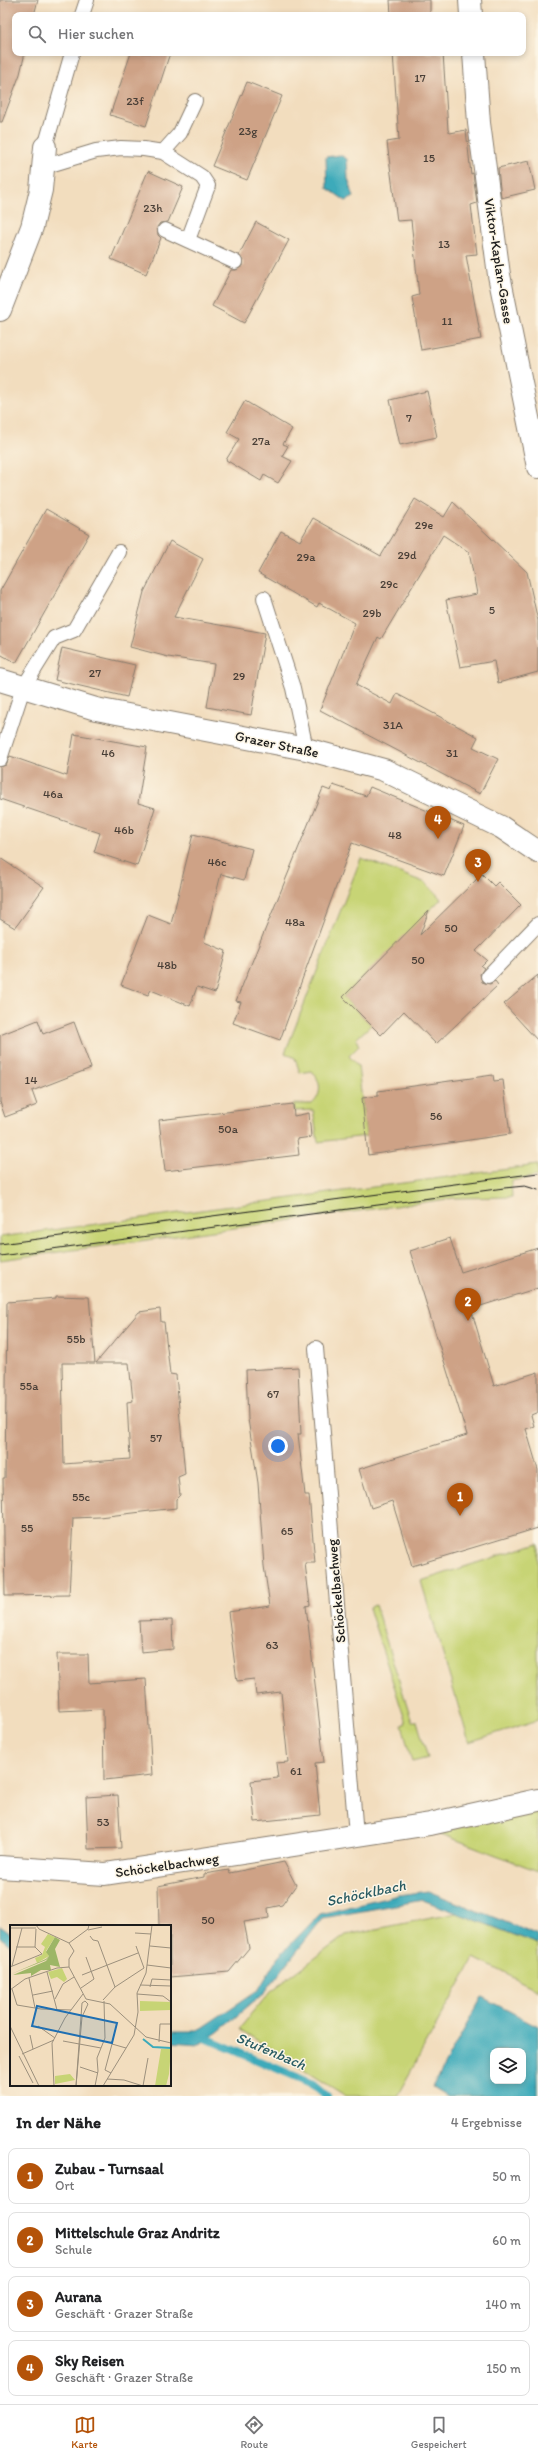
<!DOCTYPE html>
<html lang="de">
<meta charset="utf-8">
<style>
body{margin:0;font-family:Itim,sans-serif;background:#f6f6f6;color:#202124}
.controls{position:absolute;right:12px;bottom:12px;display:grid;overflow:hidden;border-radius:8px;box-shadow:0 2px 6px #0003}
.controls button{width:36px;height:36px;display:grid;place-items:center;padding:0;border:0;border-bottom:1px solid #e0e0e0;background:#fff;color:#202124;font:20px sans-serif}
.you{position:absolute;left:278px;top:1446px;width:14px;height:14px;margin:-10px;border:3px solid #fff;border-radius:50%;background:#1a73e8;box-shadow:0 0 0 6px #1a73e833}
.badge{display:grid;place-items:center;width:26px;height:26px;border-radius:50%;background:#b45309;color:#fff;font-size:13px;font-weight:700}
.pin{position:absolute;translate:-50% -33px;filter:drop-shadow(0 1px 2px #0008)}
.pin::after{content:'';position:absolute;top:21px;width:14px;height:12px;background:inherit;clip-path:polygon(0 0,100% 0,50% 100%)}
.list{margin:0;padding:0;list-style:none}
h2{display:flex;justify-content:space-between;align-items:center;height:52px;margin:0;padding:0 16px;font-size:17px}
h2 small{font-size:13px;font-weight:400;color:#757577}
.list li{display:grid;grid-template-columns:26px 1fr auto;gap:12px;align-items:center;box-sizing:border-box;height:56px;margin:0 8px 8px;padding:0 8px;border:1px solid #e0e0e0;border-radius:8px}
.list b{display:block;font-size:15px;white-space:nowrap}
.list p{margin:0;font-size:13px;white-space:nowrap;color:#757577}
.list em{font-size:13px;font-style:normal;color:#757577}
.icon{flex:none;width:22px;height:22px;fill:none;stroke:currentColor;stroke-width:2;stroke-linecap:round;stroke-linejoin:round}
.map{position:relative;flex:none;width:538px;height:2096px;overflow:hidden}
.search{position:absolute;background:#fff;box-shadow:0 2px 6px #0003;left:12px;right:12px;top:12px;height:44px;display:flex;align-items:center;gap:10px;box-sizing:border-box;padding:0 14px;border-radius:8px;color:#757577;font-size:15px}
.sheet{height:308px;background:#fff}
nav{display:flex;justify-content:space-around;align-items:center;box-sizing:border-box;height:56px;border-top:1px solid #e0e0e0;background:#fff;font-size:11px;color:#757577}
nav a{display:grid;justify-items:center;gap:2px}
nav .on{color:#b45309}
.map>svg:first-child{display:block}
</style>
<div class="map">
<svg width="538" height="2096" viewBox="0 0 538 2096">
<rect width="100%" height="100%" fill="#fcf5e5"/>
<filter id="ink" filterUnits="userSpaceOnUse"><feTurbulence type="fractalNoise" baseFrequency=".025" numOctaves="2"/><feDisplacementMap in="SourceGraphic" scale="8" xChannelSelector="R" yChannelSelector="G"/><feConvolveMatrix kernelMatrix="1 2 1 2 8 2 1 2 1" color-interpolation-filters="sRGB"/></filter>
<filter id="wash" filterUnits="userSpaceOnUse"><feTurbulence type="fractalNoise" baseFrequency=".012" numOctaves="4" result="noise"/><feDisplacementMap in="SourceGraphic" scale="16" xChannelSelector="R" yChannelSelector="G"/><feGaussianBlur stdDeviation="0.9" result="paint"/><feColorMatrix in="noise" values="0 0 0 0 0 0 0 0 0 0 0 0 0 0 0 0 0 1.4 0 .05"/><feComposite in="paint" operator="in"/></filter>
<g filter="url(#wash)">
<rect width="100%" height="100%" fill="#f2ddbe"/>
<g fill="#c7d475" stroke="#727848">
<path d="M361,858L426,883L441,899L343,997L371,1025L356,1039L359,1046L349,1056L358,1066L366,1136L318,1142L313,1110L295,1111L293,1104H312C322,1095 322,1082 312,1071L300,1073L295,1058L285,1053Z"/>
<path d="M538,1165V1176L511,1181L512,1197L454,1198L0,1260V1237Z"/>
<path d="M538,1543V1720L469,1742L421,1581Z"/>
<path d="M375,1605L412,1721H417L428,1758L412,1762L402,1725L406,1723L369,1608Z"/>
<path d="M538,1811V1871L436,1832Z"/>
<path d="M457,1913L538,1944V1990L474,1958L397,2096H346L239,2029L271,1991L346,1935Z"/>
</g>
<g fill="#3caaba" stroke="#2c636b" fill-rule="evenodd">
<path d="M340,155L347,159L348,179L354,197L346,201L327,188L326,157Z"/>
<path d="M428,1891L538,1935V1944L423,1900L323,1918L265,1992L218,2032L200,2044L170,2042V2031H197L259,1989L278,1957L320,1914L399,1895Z"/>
<path d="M0,1926L11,1934V1946L0,1937Z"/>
<path d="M482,1997L538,2026V2096H447L432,2087ZM493,2051H523V2081H493Z"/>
</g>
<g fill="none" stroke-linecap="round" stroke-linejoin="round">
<path stroke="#3caaba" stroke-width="8" d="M201,2036L313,2084L327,2096"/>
</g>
<g id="blocks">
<g fill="#cea286">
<path d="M0,0H38L34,15H15V53H25L20,74L2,122H0Z"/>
<path d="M390,0H430V15H391Z"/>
<path d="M131,53H170L146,126L110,115Z"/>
<path d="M393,53H443L448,130L450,133L466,130L471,174L473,173L477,203L471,205L477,254L466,255L481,339L421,350L412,297L419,295L411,220L397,221L387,142L399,140Z"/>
<path d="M247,82L282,96L247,180L212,166Z"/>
<path d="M529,161L535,190L501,198L498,168Z"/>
<path d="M148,171L183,187L168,222L160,223L157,227L158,235L161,238L146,274L111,259Z"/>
<path d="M256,222L289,240L244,323L212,306L231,270H236L243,266V261L239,255Z"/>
<path d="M427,391L437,437L400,445L390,400Z"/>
<path d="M245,401L292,429L283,444L288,446L282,456L292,461L278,483L264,475L261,481L226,460L239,439L227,432Z"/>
<path d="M415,499L444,517L453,502L527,572L538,621V672L498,683L494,661L460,667L446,600L477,594L469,552L443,535L381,639L378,637L356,685L392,704L397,694L478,737L473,747L498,759L480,794L320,710L355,623L319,603L317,607L258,573L281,531L300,541L313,518L381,556Z"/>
<path d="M46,509L89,534L16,663L0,654V591Z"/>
<path d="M170,541L203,559L174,617L265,633L251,715L207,707L214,664L168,657L130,647L144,592Z"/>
<path d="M62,648L135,665L127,697L55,680Z"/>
<path d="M74,734L147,747L138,803L155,808L137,866L94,852L100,833L0,799V767L6,765L10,756L67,776Z"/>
<path d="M333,785L366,796L370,787L464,826L444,876L352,843L280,1040L233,1023L241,1002L236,1001L323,788L331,791Z"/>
<path d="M193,834L252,849L244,880L221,874L204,942L226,951L215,993L197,987L190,1006L151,990L148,995L121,985L148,915L171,924Z"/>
<path d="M0,858L44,887L15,928L0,919Z"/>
<path d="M482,874L494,886L498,882L521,905L476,951L487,960L481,966L484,968L480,974L482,982L490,984L495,981L498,985L436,1044L404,1011L381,1035L343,997L429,910L420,935Z"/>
<path d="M538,975V1041L504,1004Z"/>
<path d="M38,1020L43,1034L74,1022L91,1068L32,1091L37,1105L5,1117L0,1102V1035Z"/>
<path d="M493,1075L494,1081L503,1080L510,1134L368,1155L362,1098L378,1096V1091Z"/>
<path d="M293,1104L294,1116L309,1113L311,1137L297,1139L299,1155L165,1171L159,1120Z"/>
<path d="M450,1238L461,1272L538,1248V1288L471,1309L494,1386L538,1372V1412L531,1415L534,1426L526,1429L538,1470V1528L412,1566L392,1501L371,1508L359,1469L467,1435L410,1251Z"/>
<path d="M56,1296L89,1297L95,1363H62L64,1464L130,1459L127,1402L133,1401L129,1363H96L139,1312L160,1309L161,1322H164L170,1374L176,1375L185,1474L178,1477L180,1495L176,1499V1508L99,1517L73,1518L69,1595L5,1596L3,1478H5L7,1302L56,1298Z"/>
<path d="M298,1367L301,1434H298L305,1495H309L315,1563H305L310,1605L306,1606L324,1762L315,1763L320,1815L255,1822L251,1781L278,1778L276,1763L288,1762L281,1692L256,1695L254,1679L237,1681L228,1612L270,1606L264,1566L258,1483L248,1419L246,1370Z"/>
<path d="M172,1620L173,1649L141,1652L139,1621Z"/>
<path d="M57,1654H88L89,1683L146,1679L152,1775L104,1780L103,1709L59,1711Z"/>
<path d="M118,1795L121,1848L88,1849L86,1797Z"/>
<path d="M284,1862L296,1885L282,1905L268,1908L269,1918L244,1922L249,1948L229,1972L170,1977V1926H159L158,1886L204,1877V1874L229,1870L230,1873Z"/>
</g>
</g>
</g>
<g filter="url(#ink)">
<use href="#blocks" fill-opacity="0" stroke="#877c6d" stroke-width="1"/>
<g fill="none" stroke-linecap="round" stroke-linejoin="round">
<g stroke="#877c6d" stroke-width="16">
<g id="service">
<path d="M82,15L87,0"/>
<path d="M45,147L72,53"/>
<path d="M163,152L180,133L195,101"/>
<path d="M43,167L96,151L121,148L144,149L163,152L202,177L208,186L188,240"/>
<path d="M165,230L235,262"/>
<path d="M264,598L293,688L306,749"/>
<path d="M0,759L23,688L54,638L74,630L119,552"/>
<path d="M488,976L538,924"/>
<path d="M316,1348L356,1835"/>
</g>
</g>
<g stroke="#877c6d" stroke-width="24">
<g id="minor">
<path d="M470,0L471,15"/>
<path d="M474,53L479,123L499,275L538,467"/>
<path d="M0,310L32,227L41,190L45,147"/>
<path d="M0,1867L105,1874L430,1824L538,1800"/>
</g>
</g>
<g stroke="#877c6d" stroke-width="24">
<path id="tertiary" d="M0,680L96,709L306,749L384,770L501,827L538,852"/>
</g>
<use href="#service" stroke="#fff" stroke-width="14"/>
<use href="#minor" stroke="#fff" stroke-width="22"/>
<use href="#tertiary" stroke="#fff" stroke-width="22"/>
<g stroke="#1c1c1c" stroke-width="1">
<path d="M0,1244L538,1173"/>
<path d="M0,1256L504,1188L525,1186L538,1190"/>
</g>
</g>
</g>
<g text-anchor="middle" stroke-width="3" stroke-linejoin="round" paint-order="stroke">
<g font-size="12" fill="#483e36">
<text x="420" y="82">17</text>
<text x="135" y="105">23f</text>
<text x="248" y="135">23g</text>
<text x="429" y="162">15</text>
<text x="153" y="212">23h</text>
<text x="444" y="248">13</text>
<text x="447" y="325">11</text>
<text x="409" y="422">7</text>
<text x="261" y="445">27a</text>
<text x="424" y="529">29e</text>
<text x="407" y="559">29d</text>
<text x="306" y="561">29a</text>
<text x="389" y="588">29c</text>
<text x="492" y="614">5</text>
<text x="372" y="617">29b</text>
<text x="95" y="677">27</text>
<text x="239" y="680">29</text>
<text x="393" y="729">31A</text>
<text x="108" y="757">46</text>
<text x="452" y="757">31</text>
<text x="53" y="798">46a</text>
<text x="124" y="834">46b</text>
<text x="395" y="839">48</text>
<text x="217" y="866">46c</text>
<text x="295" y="926">48a</text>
<text x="451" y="932">50</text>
<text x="418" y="964">50</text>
<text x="167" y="969">48b</text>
<text x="31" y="1084">14</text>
<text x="436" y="1120">56</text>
<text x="228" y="1133">50a</text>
<text x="76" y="1343">55b</text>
<text x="29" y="1390">55a</text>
<text x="273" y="1398">67</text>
<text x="156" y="1442">57</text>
<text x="81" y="1501">55c</text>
<text x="27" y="1532">55</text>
<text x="287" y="1535">65</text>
<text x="272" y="1649">63</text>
<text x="296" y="1775">61</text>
<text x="103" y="1826">53</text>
<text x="208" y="1924">50</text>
</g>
<g font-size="14" fill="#1c1c1c" stroke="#fcf5e5">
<text transform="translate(499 261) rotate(81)" y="5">Viktor-Kaplan-Gasse</text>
<text transform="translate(277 744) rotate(12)" y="5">Grazer Straße</text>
<text transform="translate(336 1591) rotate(-95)" y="5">Schöckelbachweg</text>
<text transform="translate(167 1865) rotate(-8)" y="5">Schöckelbachweg</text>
</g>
<g font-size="15" font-style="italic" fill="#2a5c63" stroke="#fcf5e5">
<text transform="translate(366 1893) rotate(-12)" y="5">Schöcklbach</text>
<text transform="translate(271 2051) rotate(23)" y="5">Stufenbach</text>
</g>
</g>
<g transform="translate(10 1925)">
<rect width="161" height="161" fill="#f2ddbe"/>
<path d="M38,9L45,12L36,26L39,31L27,38L25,33L32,30L35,22L31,19ZM52,43L57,54L54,57L47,52L41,54L38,47ZM130,76L161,77V85L130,86ZM151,124H161L159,149L156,161H145ZM60,149L65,155L45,159V151Z" fill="#c7d475"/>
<path d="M45,12L50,15L45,24L50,42L40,40L41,45H31L21,51V48L3,50L36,36L39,32L47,16L39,32L36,35L1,49L36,34L39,31L36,27Z" fill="#9db666"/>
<path fill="none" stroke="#3caaba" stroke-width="2" d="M133,114L143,122L161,123"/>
<path fill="none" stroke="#9c907d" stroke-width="1" d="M26,0L29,4L59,18L64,26L59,34V42L76,74L100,79L136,112L161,118M0,3H26M78,5L92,2M125,8L141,9M80,11L83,15L88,16L105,62M59,18L78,4L79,0M140,21L161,23M6,22H25M137,40L161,43M2,41L12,3M0,42L32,29L25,22L26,4M37,47L47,85M72,50L128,28M19,53L25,83M130,60L161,61M140,62L142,54L161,55M71,63L84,54L76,32M2,64L7,80L31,84L61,85M0,65L15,54L47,43L59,42M127,69L153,71L161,77M23,70L43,66M45,74L53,59L64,52M93,75L105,62L134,43L126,21M0,101L29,161M28,101L45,113M20,110L23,124M53,116L91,123M149,117L150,99H161M12,129L44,115M9,131L23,158M70,142L88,148M101,148L95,145L102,119L116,123M97,154L114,155L133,161M44,161L42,118L55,93L73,69M66,161L72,78L75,76L78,79L72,92L66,161M85,161L88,146L87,133L95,113L94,76M93,161L124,110L128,87L127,68L136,48L142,0M133,161L138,133"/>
<path fill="#1f6fb2" fill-opacity="0.15" stroke="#1f6fb2" stroke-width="2" d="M27,81L107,98L102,118L22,101Z"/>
<rect width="161" height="161" fill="none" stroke="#1c1c1c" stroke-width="2"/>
</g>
</svg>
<div class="controls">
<button><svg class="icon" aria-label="layers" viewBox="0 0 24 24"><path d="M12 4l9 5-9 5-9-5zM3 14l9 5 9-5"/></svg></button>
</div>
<div class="you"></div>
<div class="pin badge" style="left:460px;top:1516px">1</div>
<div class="pin badge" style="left:468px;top:1321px">2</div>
<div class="pin badge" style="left:478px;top:882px">3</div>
<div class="pin badge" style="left:438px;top:839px">4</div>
<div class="search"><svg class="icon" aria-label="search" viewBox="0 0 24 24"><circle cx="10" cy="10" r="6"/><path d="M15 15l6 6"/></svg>Hier suchen</div>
</div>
<section class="sheet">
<h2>In der Nähe<small>4 Ergebnisse</small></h2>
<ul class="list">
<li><span class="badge">1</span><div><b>Zubau - Turnsaal</b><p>Ort</p></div><em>50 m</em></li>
<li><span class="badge">2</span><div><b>Mittelschule Graz Andritz</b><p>Schule</p></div><em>60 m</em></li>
<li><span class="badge">3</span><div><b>Aurana</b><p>Geschäft · Grazer Straße</p></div><em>140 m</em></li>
<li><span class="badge">4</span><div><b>Sky Reisen</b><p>Geschäft · Grazer Straße</p></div><em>150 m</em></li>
</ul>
</section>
<nav>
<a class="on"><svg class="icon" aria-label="map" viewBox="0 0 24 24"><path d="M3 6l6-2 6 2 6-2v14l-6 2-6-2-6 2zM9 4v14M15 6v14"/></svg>Karte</a>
<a><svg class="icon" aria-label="directions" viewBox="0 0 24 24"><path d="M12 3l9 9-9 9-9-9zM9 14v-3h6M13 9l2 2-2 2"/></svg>Route</a>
<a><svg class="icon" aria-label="saved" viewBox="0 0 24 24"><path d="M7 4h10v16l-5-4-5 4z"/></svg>Gespeichert</a>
</nav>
